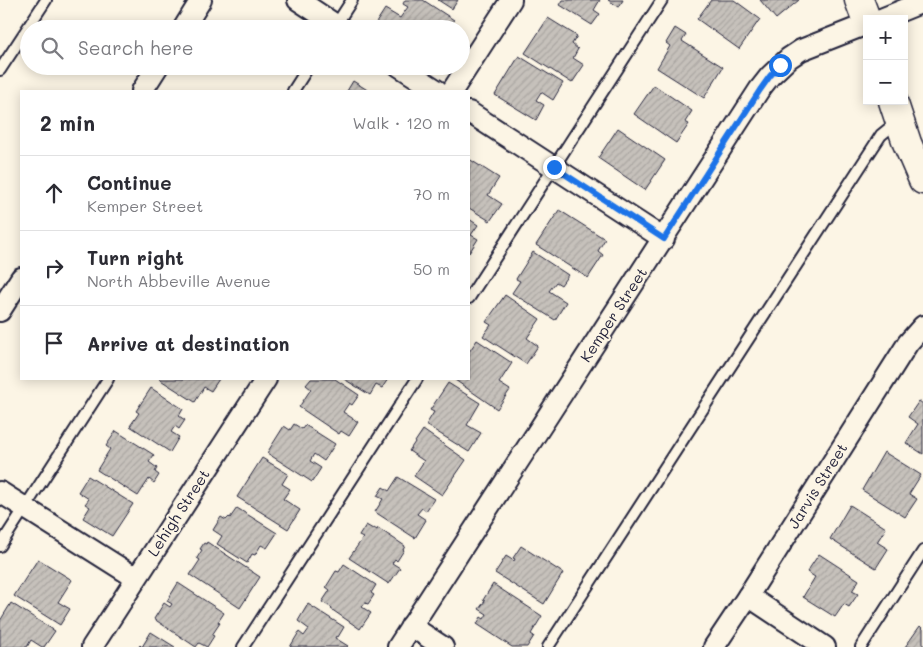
<!DOCTYPE html>
<meta charset="utf-8">
<style>
body{margin:0;font-family:Mali,sans-serif;background:#f7f7f7;color:#2b2b33}
.controls{position:absolute;right:15px;top:15px;display:grid;overflow:hidden;border-radius:0px;box-shadow:0 2px 12px #0003}
.controls button{width:45px;height:45px;display:grid;place-items:center;padding:0;border:0;border-bottom:1px solid #e1e1e2;background:#fff;color:#2b2b33;font:25px sans-serif}
.stop{position:absolute;width:15px;height:15px;margin:-11px;border:4px solid #1a73e8;border-radius:50%;background:#fff}
.stop.end{background:#1a73e8;border-color:#fff;box-shadow:0 1px 5px #0008}
.list{margin:0;padding:0;list-style:none}
h2{display:flex;justify-content:space-between;align-items:center;height:65px;margin:0;padding:0 20px;font-size:21px}
h2 small{font-size:16px;font-weight:400;color:#7c7c81}
.list li{display:grid;grid-template-columns:32px 1fr auto;gap:15px;align-items:center;box-sizing:border-box;height:75px;padding:0 20px;border-top:1px solid #e1e1e2}
.list b{display:block;font-size:19px;white-space:nowrap}
.list p{margin:0;font-size:16px;white-space:nowrap;color:#7c7c81}
.list em{font-size:16px;font-style:normal;color:#7c7c81}
.icon{flex:none;width:28px;height:28px;fill:none;stroke:currentColor;stroke-width:2;stroke-linecap:round;stroke-linejoin:round}
.map{position:relative;flex:none;width:923px;height:647px;overflow:hidden}
.search{position:absolute;background:#fff;box-shadow:0 2px 12px #0003;left:20px;top:20px;width:450px;height:55px;display:flex;align-items:center;gap:12px;box-sizing:border-box;padding:0 18px;border-radius:28px;color:#7c7c81;font-size:19px}
.panel{position:absolute;background:#fff;box-shadow:0 2px 12px #0003;left:20px;top:90px;width:450px;height:290px;border-radius:0px}
.map>svg:first-child{display:block}
</style>
<div class="map">
<svg width="923" height="647" viewBox="0 0 923 647">
<defs>
<pattern id="building-hatch" width="6" height="6" patternUnits="userSpaceOnUse" patternTransform="scale(1.25)"><rect width="6" height="6" fill="#c6c1bb"/><path d="M-1 1l2-2M0 6l6-6M5 7l2-2" fill="none" stroke="#aaa6a2"/></pattern>
</defs>
<rect width="100%" height="100%" fill="#fcf5e5"/>
<filter id="ink" filterUnits="userSpaceOnUse"><feTurbulence type="fractalNoise" baseFrequency=".02" numOctaves="2"/><feDisplacementMap in="SourceGraphic" scale="10" xChannelSelector="R" yChannelSelector="G"/><feConvolveMatrix kernelMatrix="1 2 1 2 8 2 1 2 1" color-interpolation-filters="sRGB"/></filter>
<g filter="url(#ink)">
<g fill="url(#building-hatch)" stroke="#22223b">
<path d="M405,0H423L454,20L448,29H378L374,26L385,9L400,18L408,7L403,4Z"/>
<path d="M438,0H458L452,9Z"/>
<path d="M563,0H600L594,10L600,14L592,25L560,5Z"/>
<path d="M608,0H623L619,7Z"/>
<path d="M711,0H734L760,19L739,49L697,19Z"/>
<path d="M760,0H799L776,19Z"/>
<path d="M548,18L577,36L572,44L578,49L573,58L584,65L572,83L525,53Z"/>
<path d="M675,28L686,35L682,41L723,67L704,98L657,68L670,46L666,43Z"/>
<path d="M519,56L563,83L553,100L541,92L536,100L544,105L536,120L495,95Z"/>
<path d="M353,81L369,91H347Z"/>
<path d="M654,85L692,111L685,122L689,124L676,143L634,114Z"/>
<path d="M618,128L665,160L645,190L598,158Z"/>
<path d="M469,159L499,178L488,195L502,204L490,221L469,208Z"/>
<path d="M559,210L605,239L598,251L603,255L588,278L536,245Z"/>
<path d="M469,219L478,225L471,235L478,239L469,253Z"/>
<path d="M533,252L568,275L561,285L556,282L549,291L566,302L555,320L512,293L520,281L516,279Z"/>
<path d="M505,295L540,319L527,338L538,346L526,364L483,336L491,325L486,322Z"/>
<path d="M477,340L512,363L499,383L510,390L497,409L455,380L469,379V352Z"/>
<path d="M159,379H219L211,391L204,387L195,402Z"/>
<path d="M311,379H335L359,395L352,405L349,403L343,412L358,422L349,436L341,431L339,434L299,407L311,389L306,385Z"/>
<path d="M344,379H388L382,388L376,385L370,395Z"/>
<path d="M448,383L480,403L467,425L481,433L469,452L426,425L434,412L430,410Z"/>
<path d="M151,388L183,409L179,416L185,420L179,429L175,426L171,432L179,437L170,452L130,426L139,413L136,411Z"/>
<path d="M919,401L923,404V454L906,443L918,424L908,417Z"/>
<path d="M294,424L302,429L305,425L335,444L324,461L314,454L310,461L321,468L312,482L267,453L284,426L290,430Z"/>
<path d="M423,430L466,460L442,495L414,476L424,461L409,451Z"/>
<path d="M116,431L154,455L149,462L157,468L155,472L159,475L154,483L149,479L138,496L97,470L110,449L106,446Z"/>
<path d="M884,452L921,475L909,494L917,499L905,517L862,490Z"/>
<path d="M262,458L288,474L282,484L290,489L283,499L300,510L288,529L237,497Z"/>
<path d="M88,476L133,504L112,536L83,518L90,507L85,504L89,499L78,492Z"/>
<path d="M398,477L434,499L426,511L422,508L417,514L426,520L415,538L375,512L383,499L377,496L383,487L389,491Z"/>
<path d="M850,505L886,528L877,542L888,549L876,568L830,539Z"/>
<path d="M237,508L277,533L267,548L261,545L255,555L252,554L247,563L217,544L222,536L213,530L221,517L226,520L229,517L230,518Z"/>
<path d="M366,525L373,529L374,528L377,530L378,528L405,546L403,550H404L397,561L395,559L392,563L400,568L389,584L349,558L363,538L359,536Z"/>
<path d="M207,542L260,577L240,608L190,575L200,560L197,558L202,550L200,549L204,543L206,544Z"/>
<path d="M521,546L563,573L544,604L495,573L506,556L514,561L515,559L513,558Z"/>
<path d="M819,554L859,580L852,591L858,594L849,607L844,604L835,617L803,597L815,577L807,572Z"/>
<path d="M38,559L72,580L58,602L70,609L60,625L14,596Z"/>
<path d="M344,564L376,585L371,593L374,595L368,604L365,603L362,607L371,613L360,629L331,609L332,608L322,602L330,590L326,587L336,571L339,572Z"/>
<path d="M178,583L224,613L218,622L220,623L212,635L214,636L207,647L199,643L196,647L154,619L164,603L170,607L172,604L167,601Z"/>
<path d="M493,584L542,616L531,634L534,636L527,647H512L477,624L481,617L484,619L487,614L479,609L485,601L483,600Z"/>
<path d="M11,603L55,631L44,647H42L31,640L27,647H0V621Z"/>
<path d="M308,604L344,627L338,637L336,636L335,638L348,646L347,647H290L299,632L304,636L309,629L298,621Z"/>
<path d="M920,626L923,629V647H905Z"/>
<path d="M151,632L175,647H139L140,645L142,647Z"/>
</g>
<g fill="none" stroke-linecap="round" stroke-linejoin="round">
<g stroke="#22223b" stroke-width="14">
<g id="service">
<path d="M334,28L352,0"/>
<path d="M0,70L46,0"/>
<path d="M293,91L309,66"/>
<path d="M469,298L662,0"/>
<path d="M0,546L108,379"/>
<path d="M243,647L417,379"/>
<path d="M548,647L881,135L897,122"/>
<path d="M861,647L923,551"/>
</g>
</g>
<g stroke="#22223b" stroke-width="24">
<g id="minor">
<path d="M298,0L342,29"/>
<path d="M881,19L923,2"/>
<path d="M183,29L201,0"/>
<path d="M399,66L438,91"/>
<path d="M142,91L158,66"/>
<path d="M452,91L511,0"/>
<path d="M469,112L664,239"/>
<path d="M0,311L21,278"/>
<path d="M0,492L136,578"/>
<path d="M748,596L825,647"/>
<path d="M411,626L443,647"/>
<path d="M92,647L266,379"/>
<path d="M398,647L759,90L770,76L789,58L801,50L867,24"/>
<path d="M714,647L748,596L908,343L923,326"/>
</g>
</g>
<g stroke="#22223b" stroke-width="31">
<g id="secondary">
<path d="M859,0L867,21"/>
<path d="M893,101L907,143L923,180"/>
</g>
</g>
<use href="#service" stroke="#fcf5e5" stroke-width="10"/>
<use href="#minor" stroke="#fcf5e5" stroke-width="20"/>
<use href="#secondary" stroke="#fcf5e5" stroke-width="28"/>
</g>
</g>
<g fill="none" stroke-linecap="round" stroke-linejoin="round" filter="url(#ink)">
<path stroke="#1a73e8" stroke-width="6" d="M554,167L664,239L760,90L770,76L780,65"/>
</g>
<g text-anchor="middle" stroke-width="4.5" stroke-linejoin="round" paint-order="stroke">
<g font-size="15" fill="#22223b" stroke="#fcf5e5">
<text transform="translate(614 315) rotate(-57)" y="5">Kemper Street</text>
<text transform="translate(818 486) rotate(-58)" y="5">Jarvis Street</text>
<text transform="translate(179 513) rotate(-57)" y="5">Lehigh Street</text>
</g>
</g>
</svg>
<div class="controls">
<button>+</button>
<button>−</button>
</div>
<div class="stop" style="left:780px;top:65px"></div>
<div class="stop end" style="left:554px;top:167px"></div>
<div class="search"><svg class="icon" aria-label="search" viewBox="0 0 24 24"><circle cx="10" cy="10" r="6"/><path d="M15 15l6 6"/></svg>Search here</div>
<section class="panel">
<h2>2 min<small>Walk · 120 m</small></h2>
<ul class="list">
<li><svg class="icon" aria-label="ahead" viewBox="0 0 24 24"><path d="M12 20V5M6 11l6-6 6 6"/></svg><div><b>Continue</b><p>Kemper Street</p></div><em>70 m</em></li>
<li><svg class="icon" aria-label="right" viewBox="0 0 24 24"><path d="M7 20v-9h11M14 6l5 5-5 5"/></svg><div><b>Turn right</b><p>North Abbeville Avenue</p></div><em>50 m</em></li>
<li><svg class="icon" aria-label="arrive" viewBox="0 0 24 24"><path d="M6 21V4h12l-3 4 3 4H6"/></svg><div><b>Arrive at destination</b></div></li>
</ul>
</section>
</div>
